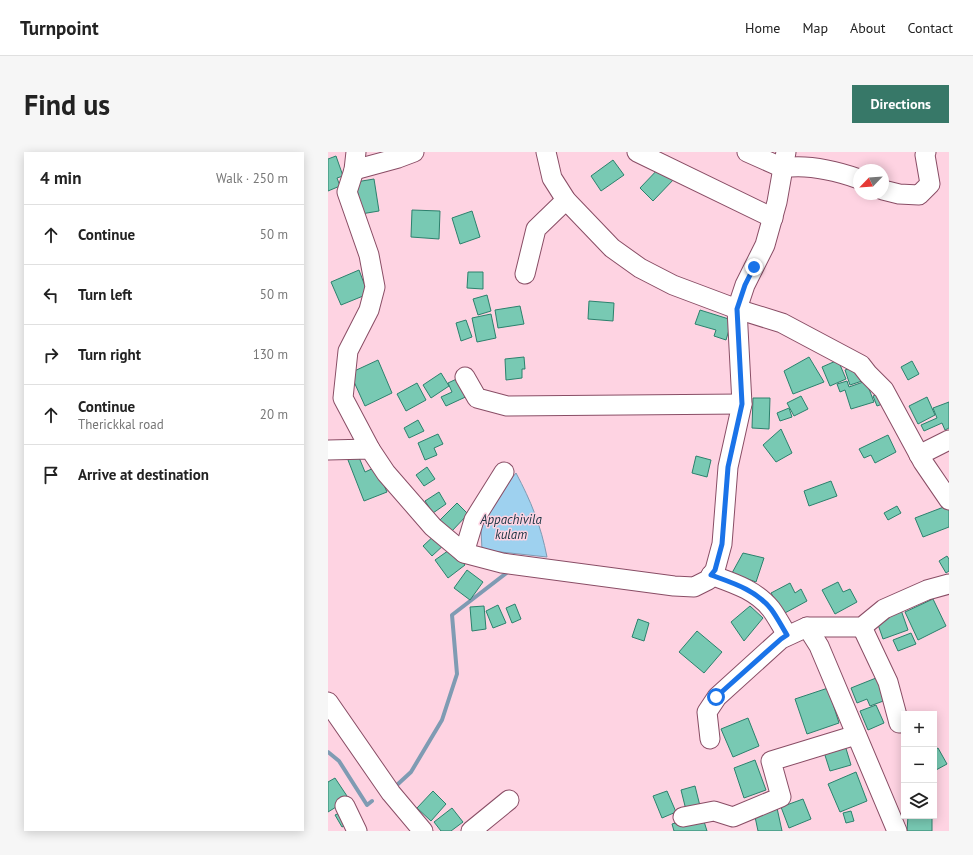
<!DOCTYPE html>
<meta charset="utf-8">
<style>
body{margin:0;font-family:"PT Sans",sans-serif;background:#f6f6f6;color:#222}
.controls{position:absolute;right:12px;bottom:12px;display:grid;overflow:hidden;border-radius:0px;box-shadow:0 2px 10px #0003}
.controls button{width:36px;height:36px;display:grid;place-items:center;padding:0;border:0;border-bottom:1px solid #e0e0e0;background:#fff;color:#222;font:20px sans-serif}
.compass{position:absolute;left:525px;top:12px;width:36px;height:36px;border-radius:50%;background:#fff;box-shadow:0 2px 10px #0003;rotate:245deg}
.stop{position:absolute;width:12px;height:12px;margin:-9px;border:3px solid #1a73e8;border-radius:50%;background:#fff}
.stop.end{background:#1a73e8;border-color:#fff;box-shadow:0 1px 4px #0008}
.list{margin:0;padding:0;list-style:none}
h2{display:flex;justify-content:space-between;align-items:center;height:52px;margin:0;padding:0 16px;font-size:17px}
h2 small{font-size:13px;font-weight:400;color:#767676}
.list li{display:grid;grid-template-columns:26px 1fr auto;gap:12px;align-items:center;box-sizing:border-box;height:60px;padding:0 16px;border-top:1px solid #e0e0e0}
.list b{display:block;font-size:15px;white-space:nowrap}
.list p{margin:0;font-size:13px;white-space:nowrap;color:#767676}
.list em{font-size:13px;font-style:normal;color:#767676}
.icon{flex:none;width:22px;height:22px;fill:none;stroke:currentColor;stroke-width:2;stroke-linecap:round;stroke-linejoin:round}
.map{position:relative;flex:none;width:621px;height:679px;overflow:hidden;border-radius:0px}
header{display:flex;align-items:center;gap:24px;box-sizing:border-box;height:56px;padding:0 20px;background:#fff;border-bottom:1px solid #e0e0e0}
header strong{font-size:19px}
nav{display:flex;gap:22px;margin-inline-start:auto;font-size:14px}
.intro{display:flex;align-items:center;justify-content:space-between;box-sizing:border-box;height:96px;padding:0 24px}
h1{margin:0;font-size:28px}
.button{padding:10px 18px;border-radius:0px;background:#377868;color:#fff;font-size:14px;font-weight:700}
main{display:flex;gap:24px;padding:0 24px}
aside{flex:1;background:#fff;border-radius:0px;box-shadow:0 2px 10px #0003}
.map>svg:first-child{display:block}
</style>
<header>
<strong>Turnpoint</strong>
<nav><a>Home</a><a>Map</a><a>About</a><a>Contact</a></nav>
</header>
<div class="intro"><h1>Find us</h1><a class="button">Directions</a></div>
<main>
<aside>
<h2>4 min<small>Walk · 250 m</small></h2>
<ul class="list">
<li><svg class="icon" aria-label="ahead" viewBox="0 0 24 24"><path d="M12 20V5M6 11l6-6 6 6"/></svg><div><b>Continue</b></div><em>50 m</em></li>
<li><svg class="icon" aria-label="left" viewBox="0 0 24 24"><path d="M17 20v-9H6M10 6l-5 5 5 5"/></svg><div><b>Turn left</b></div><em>50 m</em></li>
<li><svg class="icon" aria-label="right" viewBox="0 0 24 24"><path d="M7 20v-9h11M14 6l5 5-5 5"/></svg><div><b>Turn right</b></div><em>130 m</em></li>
<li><svg class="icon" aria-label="ahead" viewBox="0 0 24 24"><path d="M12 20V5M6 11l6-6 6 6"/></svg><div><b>Continue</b><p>Therickkal road</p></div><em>20 m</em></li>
<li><svg class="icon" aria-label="arrive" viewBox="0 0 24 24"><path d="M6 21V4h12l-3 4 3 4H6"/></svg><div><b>Arrive at destination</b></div></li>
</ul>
</aside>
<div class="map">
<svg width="621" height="679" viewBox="0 0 621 679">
<rect width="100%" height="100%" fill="#fed3e2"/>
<path fill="#9ed1ef" stroke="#7f9bb3" d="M188,321C203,349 213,374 219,405L154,398L153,377L165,350Z"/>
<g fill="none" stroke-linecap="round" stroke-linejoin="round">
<g stroke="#7f9bb3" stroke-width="4">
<path d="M0,600L11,609L39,653L44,649"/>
<path d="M70,632L83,620L114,568L129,522L124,463L181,419"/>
</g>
</g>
<g fill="#78c9b3" stroke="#2c816d">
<path d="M8,4L15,24L9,26L12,34L0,39V7Z"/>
<path d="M285,8L296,23L273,39L263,24Z"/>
<path d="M334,13L347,26L325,49L312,36Z"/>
<path d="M46,27L51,59L33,62L28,30Z"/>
<path d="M84,58L112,59L111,87L83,85Z"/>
<path d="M144,59L152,85L132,92L124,66Z"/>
<path d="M31,118L40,142L13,153L3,130Z"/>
<path d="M140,120H155V137L139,136Z"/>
<path d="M159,143L163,159L150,163L145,147Z"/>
<path d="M261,149L286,151L285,169L260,167Z"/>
<path d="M192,154L196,172L170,176L167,158Z"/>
<path d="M372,158L404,168L398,188L386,184L388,178L367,172Z"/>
<path d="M163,162L168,186L149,190L144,166Z"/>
<path d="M138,168L144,185L133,189L128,171Z"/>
<path d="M196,205L197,217H194V226L178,228L177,207Z"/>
<path d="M481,205L496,230L465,242L456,219Z"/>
<path d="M50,208L64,241L37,254L22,221Z"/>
<path d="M510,208L518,227L502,234L494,215Z"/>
<path d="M584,209L591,222L580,228L573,215Z"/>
<path d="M532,213L537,228L522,233L517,218Z"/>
<path d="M113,221L121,234L103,246L95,233Z"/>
<path d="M135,224L144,242L118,254L113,245L124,240L120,231Z"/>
<path d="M519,229L521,235L538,229L546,250L523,257L517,238L512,240L509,232Z"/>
<path d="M89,231L98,248L78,259L69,242Z"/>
<path d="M553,241L557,251L549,254L545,244Z"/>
<path d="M473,244L480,257L466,264L459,251Z"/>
<path d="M599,245L607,263L590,272L581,254Z"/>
<path d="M425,246H442L441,277L424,276Z"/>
<path d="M621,250V276L617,278L614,271L596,279L593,273L609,266L605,256Z"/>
<path d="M461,256L464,265L452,269L449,261Z"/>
<path d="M90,268L96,279L81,286L76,276Z"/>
<path d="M453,277L464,301L448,310L435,293Z"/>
<path d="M110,282L115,292L106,296L109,303L97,308L90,291Z"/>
<path d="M560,283L568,300L547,311L543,303L536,306L531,297Z"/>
<path d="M30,303L37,320L48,315L59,340L36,349L20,308Z"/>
<path d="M368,304L383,308L379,325L364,321Z"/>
<path d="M99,315L107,327L96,334L88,323Z"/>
<path d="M503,329L509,344L481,354L476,339Z"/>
<path d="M111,340L118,352L105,361L97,349Z"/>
<path d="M129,351L140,362L123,380L111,369Z"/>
<path d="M621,353V375L595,385L587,366Z"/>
<path d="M569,354L573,361L560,368L556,361Z"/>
<path d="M109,381L118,391L104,404L95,394Z"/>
<path d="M124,396L137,413L120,426L107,408Z"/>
<path d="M415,401L436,406L428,430L404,421Z"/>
<path d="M619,404L621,407V419L618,421L611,409Z"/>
<path d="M139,418L155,430L142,448L126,436Z"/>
<path d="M510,430L515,440L522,437L529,450L507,462L494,438Z"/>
<path d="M462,431L467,441L473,437L479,449L455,462L443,441Z"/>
<path d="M605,447L618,474L590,488L577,460Z"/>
<path d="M187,452L193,467L184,471L178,456Z"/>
<path d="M170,453L178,471L165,476L158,459Z"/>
<path d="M156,454L158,477L144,479L142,455Z"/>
<path d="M422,454L435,466L416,489L403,470Z"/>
<path d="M573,458L580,478L555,487L548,467Z"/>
<path d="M310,467L321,471L316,489L304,485Z"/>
<path d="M369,479L394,500L376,521L351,500Z"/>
<path d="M583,481L588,492L570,499L565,488Z"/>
<path d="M553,524L558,548L542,554L539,547L529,551L523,536Z"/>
<path d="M500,536L511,571L479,582L467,547Z"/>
<path d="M548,553L556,571L540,578L532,559Z"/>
<path d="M420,566L431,594L405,605L393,577Z"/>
<path d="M516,590L523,613L502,619L495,597Z"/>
<path d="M610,596L619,612L608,618L606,613V598Z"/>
<path d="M427,608L438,638L416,646L406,616Z"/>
<path d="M528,620L539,649L512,660L500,632Z"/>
<path d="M7,626L21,647L0,660V630Z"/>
<path d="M367,634L373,658L359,662L353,638Z"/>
<path d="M105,639L118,652L103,669L89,656Z"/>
<path d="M339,639L348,660L334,666L325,644Z"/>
<path d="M475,647L483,667L461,676L453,655Z"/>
<path d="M124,656L135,670L123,679H113L106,670Z"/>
<path d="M449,656L454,679H430L426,660Z"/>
<path d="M16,659L22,671L14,675L7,663Z"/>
<path d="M523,659L526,669L518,671L515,661Z"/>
<path d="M374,663L379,679H346L344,672Z"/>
<path d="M580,664H604V679H579Z"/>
</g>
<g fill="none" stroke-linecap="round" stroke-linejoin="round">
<g stroke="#894d65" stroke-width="21">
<g id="minor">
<path d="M28,0L26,18L19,40L41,103L47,135L41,158L20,199L15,246L42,297"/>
<path d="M218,0L224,26L238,48L284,96L312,116L345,133L409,157L454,171L533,213L540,222L556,238L595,310L621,348"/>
<path d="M309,0L445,66"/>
<path d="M419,0L455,16L458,0"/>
<path d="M26,18L70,6L86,0"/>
<path d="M555,38L571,42L591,43L602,32L597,3L598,0"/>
<path d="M197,122L208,77L238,48"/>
<path d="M137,225L149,246L179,254L414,252"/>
<path d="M0,298L42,297L58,321L105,375L136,401L174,411L346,434L366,435L380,428L387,418L394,392L400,315L414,252L409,157L417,133L437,93L449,50L455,16C480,12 508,19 531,27"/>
<path d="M591,303L621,288"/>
<path d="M136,401L146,368L176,320"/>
<path d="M383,423C405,431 428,438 443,457C449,465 454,475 459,483"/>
<path d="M479,475H534L556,457L599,438L621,432"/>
<path d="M534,475L560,530L571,571"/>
<path d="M0,550L63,641L95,679"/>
<path d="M382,587L379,560L389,545L453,487L479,475L491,494L569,679"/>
<path d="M17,654L29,679"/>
<path d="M355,665L386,659L405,665L453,645L443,609L528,583"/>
<path d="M143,679L181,648"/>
</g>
</g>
<use href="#minor" stroke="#fff" stroke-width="19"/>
</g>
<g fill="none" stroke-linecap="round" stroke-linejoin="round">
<path stroke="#1a73e8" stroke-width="5" d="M388,545L453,487L459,483C454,475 449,465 443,457C428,438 405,431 383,423L387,418L394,392L400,315L414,252L409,157L417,133L426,115"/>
</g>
<g text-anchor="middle" stroke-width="3" stroke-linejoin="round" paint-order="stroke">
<g font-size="13" font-style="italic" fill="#1a3341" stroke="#fed3e2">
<text x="183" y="372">Appachivila<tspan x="183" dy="15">kulam</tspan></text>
</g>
</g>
</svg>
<div class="controls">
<button>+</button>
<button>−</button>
<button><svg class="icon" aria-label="layers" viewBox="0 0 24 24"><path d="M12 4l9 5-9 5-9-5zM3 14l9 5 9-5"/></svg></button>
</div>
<svg class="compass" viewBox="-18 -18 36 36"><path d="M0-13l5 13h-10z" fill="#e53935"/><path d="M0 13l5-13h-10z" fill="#767676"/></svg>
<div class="stop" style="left:388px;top:545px"></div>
<div class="stop end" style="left:426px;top:115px"></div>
</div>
</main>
